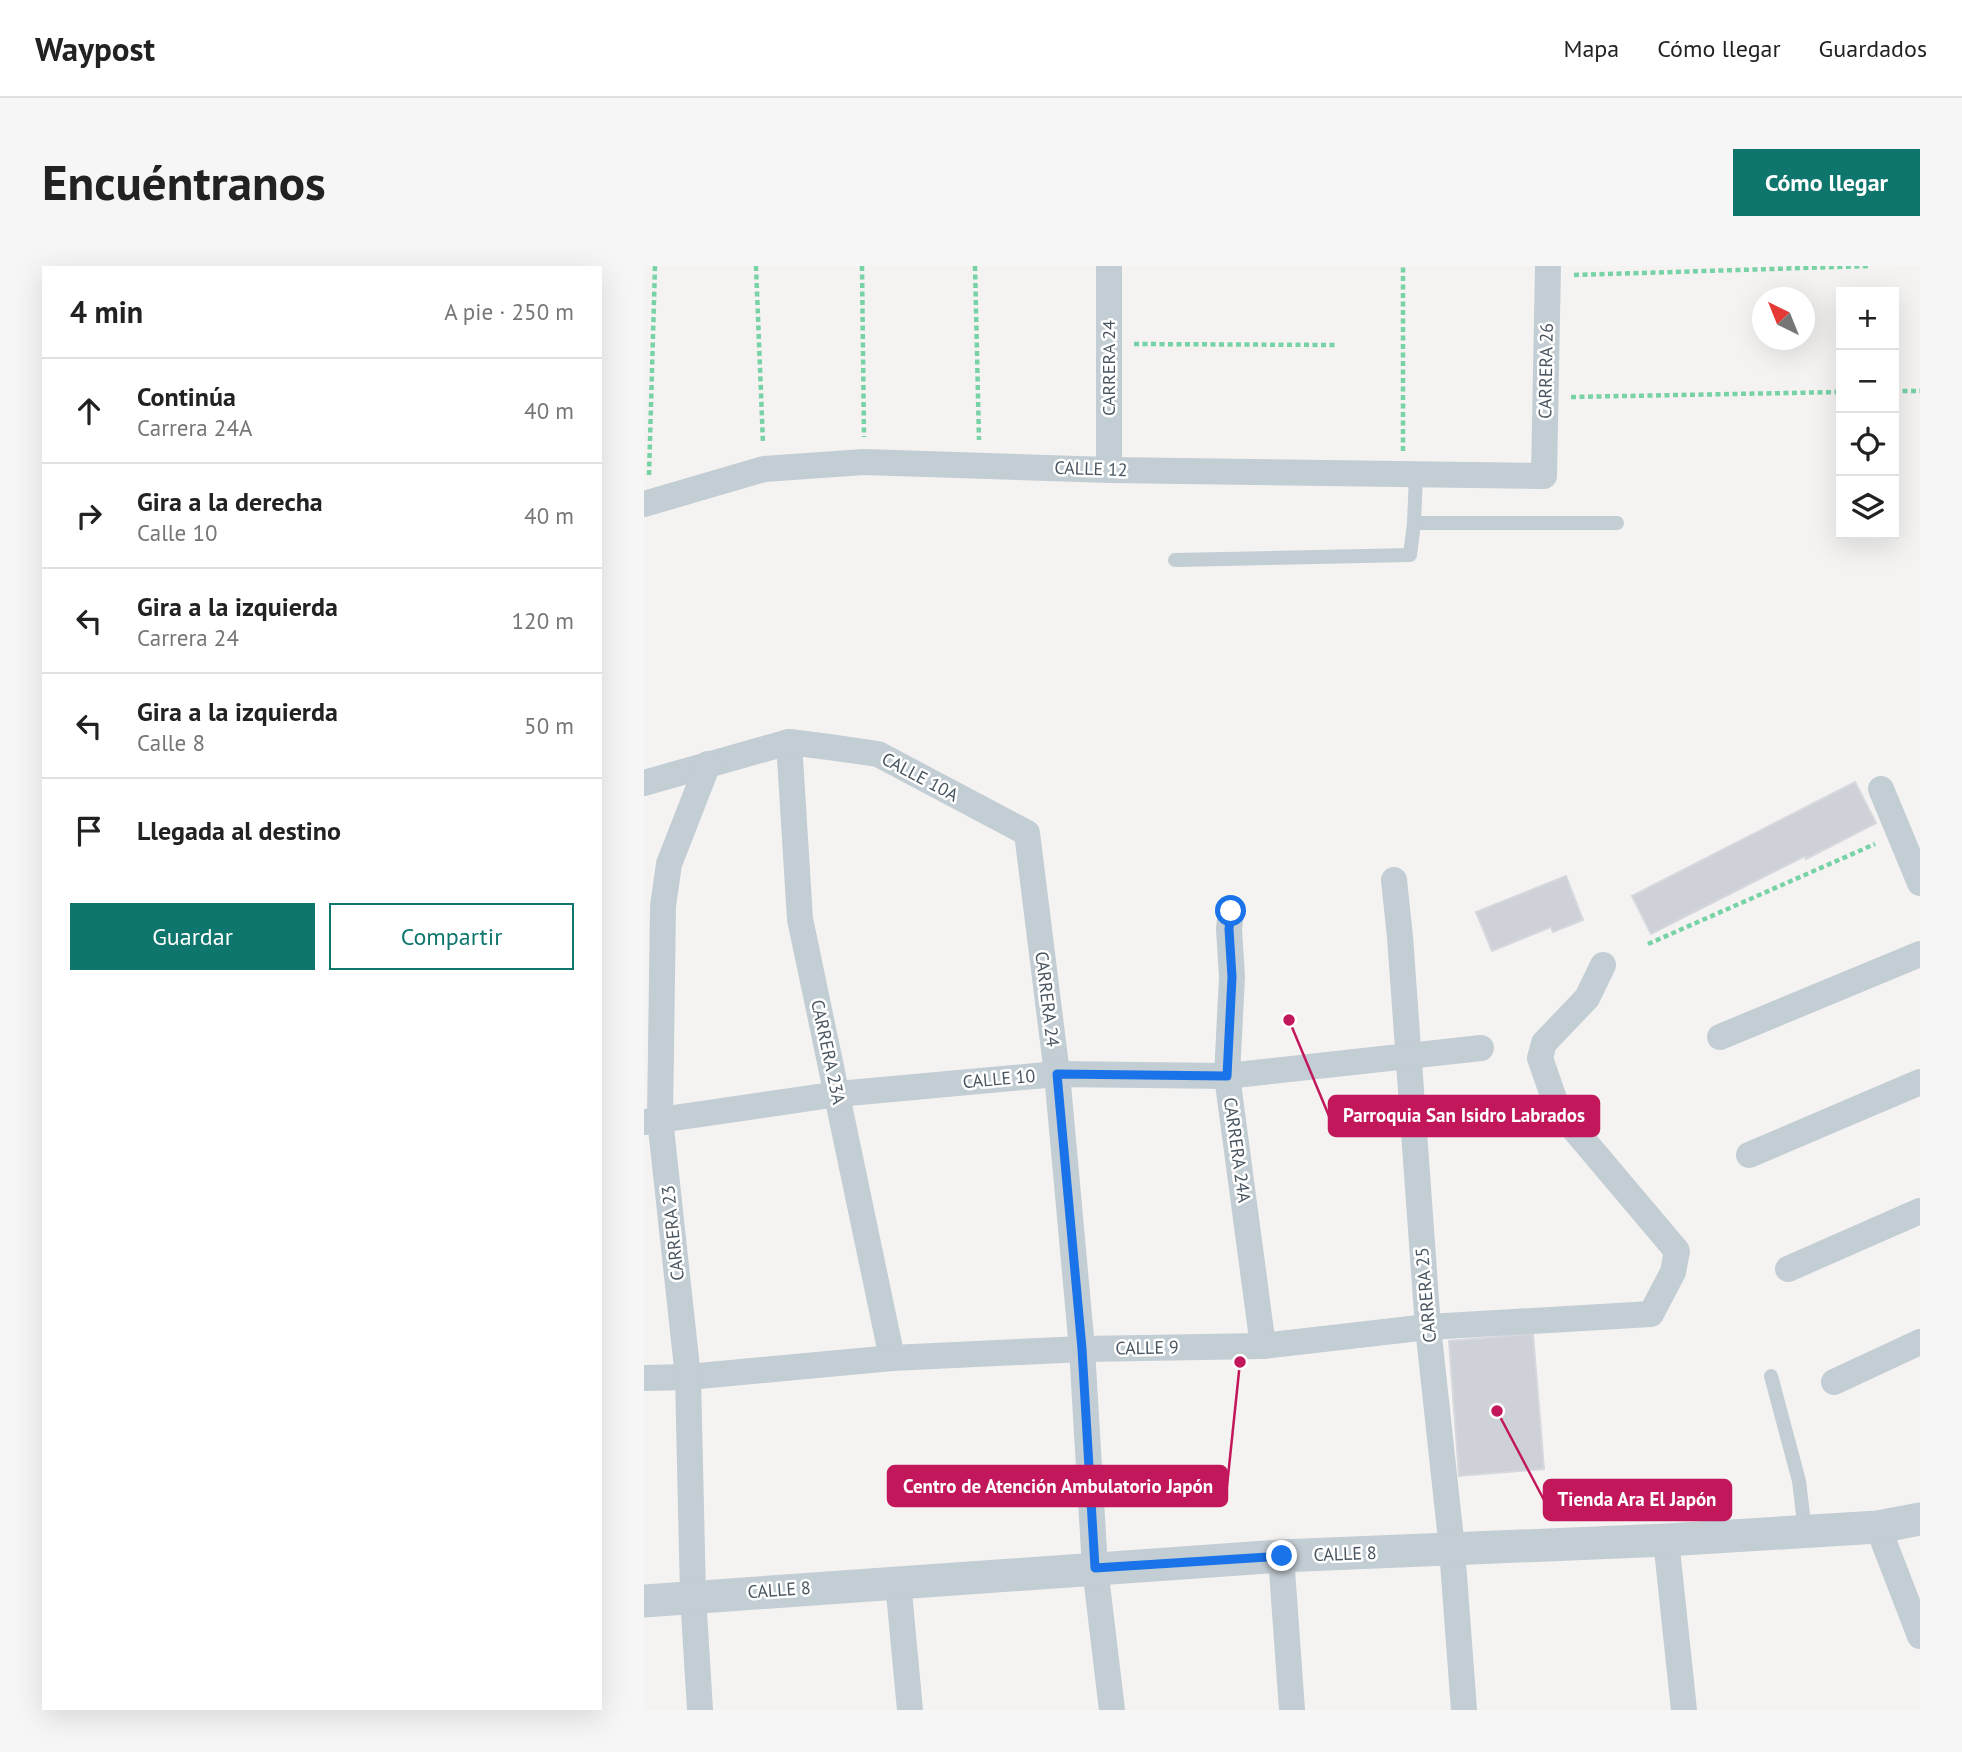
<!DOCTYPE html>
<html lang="es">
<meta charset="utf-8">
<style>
body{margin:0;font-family:"PT Sans",sans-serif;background:#f6f6f6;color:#222}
.controls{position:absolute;right:21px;top:21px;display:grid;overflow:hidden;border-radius:0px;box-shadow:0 7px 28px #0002}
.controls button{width:63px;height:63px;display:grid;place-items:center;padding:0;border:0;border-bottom:2px solid #e0e0e0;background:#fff;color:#222;font:35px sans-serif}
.compass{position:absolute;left:1108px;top:21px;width:63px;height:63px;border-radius:50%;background:#fff;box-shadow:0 7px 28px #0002;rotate:317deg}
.stop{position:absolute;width:21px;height:21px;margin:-16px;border:5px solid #1a73e8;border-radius:50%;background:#fff}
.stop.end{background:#1a73e8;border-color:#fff;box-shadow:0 2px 7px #0008}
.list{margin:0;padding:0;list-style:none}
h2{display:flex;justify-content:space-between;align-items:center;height:91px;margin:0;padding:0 28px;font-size:30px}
h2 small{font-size:23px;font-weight:400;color:#767676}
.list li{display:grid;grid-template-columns:46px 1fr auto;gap:21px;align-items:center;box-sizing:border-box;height:105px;padding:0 28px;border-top:2px solid #e0e0e0}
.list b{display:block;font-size:26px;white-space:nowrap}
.list p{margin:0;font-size:23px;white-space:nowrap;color:#767676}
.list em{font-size:23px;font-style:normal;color:#767676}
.actions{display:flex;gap:14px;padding:21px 28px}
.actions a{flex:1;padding:16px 0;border:2px solid #0f766e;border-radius:0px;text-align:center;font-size:24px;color:#0f766e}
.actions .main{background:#0f766e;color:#fff}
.icon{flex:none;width:38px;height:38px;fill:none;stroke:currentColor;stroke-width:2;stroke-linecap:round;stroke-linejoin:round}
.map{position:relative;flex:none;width:1276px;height:1444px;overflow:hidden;border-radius:0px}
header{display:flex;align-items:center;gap:42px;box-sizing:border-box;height:98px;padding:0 35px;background:#fff;border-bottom:2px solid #e0e0e0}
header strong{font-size:33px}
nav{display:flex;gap:38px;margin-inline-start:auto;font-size:24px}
.intro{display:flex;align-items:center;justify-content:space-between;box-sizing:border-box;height:168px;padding:0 42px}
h1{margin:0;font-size:49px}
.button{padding:18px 32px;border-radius:0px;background:#0f766e;color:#fff;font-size:24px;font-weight:700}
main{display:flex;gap:42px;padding:0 42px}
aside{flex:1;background:#fff;border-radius:0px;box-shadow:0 7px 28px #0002}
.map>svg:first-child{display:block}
</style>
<header>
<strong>Waypost</strong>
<nav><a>Mapa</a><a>Cómo llegar</a><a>Guardados</a></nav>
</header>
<div class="intro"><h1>Encuéntranos</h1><a class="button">Cómo llegar</a></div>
<main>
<aside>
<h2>4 min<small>A pie · 250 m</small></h2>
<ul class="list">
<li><svg class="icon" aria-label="ahead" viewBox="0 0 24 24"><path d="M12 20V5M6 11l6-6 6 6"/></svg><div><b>Continúa</b><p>Carrera 24A</p></div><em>40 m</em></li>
<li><svg class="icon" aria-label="right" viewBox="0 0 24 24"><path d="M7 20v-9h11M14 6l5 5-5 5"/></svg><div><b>Gira a la derecha</b><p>Calle 10</p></div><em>40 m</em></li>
<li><svg class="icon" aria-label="left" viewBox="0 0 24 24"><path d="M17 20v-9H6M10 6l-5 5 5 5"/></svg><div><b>Gira a la izquierda</b><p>Carrera 24</p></div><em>120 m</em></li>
<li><svg class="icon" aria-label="left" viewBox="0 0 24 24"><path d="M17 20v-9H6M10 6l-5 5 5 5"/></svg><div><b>Gira a la izquierda</b><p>Calle 8</p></div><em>50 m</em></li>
<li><svg class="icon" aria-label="arrive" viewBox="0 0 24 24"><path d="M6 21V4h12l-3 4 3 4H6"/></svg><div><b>Llegada al destino</b></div></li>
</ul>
<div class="actions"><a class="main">Guardar</a><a>Compartir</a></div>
</aside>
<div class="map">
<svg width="1276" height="1444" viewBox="0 0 1276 1444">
<rect width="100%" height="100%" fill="#f5f3f2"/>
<g fill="#ced1d8" stroke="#d6d8de" stroke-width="2">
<path d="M1211,516L1232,557L1162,593L1161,590L1007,668L988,630Z"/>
<path d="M922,610L939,654L909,666L907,661L848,685L832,646Z"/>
<path d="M889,1068L900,1203L815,1210L805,1075Z"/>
</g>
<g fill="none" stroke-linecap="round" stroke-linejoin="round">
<g stroke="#77d2a6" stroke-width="4.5" stroke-dasharray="5 3.5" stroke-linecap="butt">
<path d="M112,0L119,178"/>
<path d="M218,0L220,171"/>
<path d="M331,0L335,174"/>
<path d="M930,9L1225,0"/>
<path d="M490,78L694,79"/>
<path d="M1250,125H1276"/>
<path d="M927,131L1197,126"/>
<path d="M759,185V0"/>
<path d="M5,209L11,0"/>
<path d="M1004,678L1231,578"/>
</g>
<g stroke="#c3cdd4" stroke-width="14">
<path d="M770,257H973"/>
<path d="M531,294L766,289L770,257L772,209"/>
<path d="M1127,1110L1155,1215L1161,1265"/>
</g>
<g stroke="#c3cdd4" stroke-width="26">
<path d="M465,204V0"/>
<path d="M0,238L120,203L220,196L465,204L900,210L904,0"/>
<path d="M145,476L156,653L248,1092"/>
<path d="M0,517L145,476L185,481L234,488L383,567L413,808L438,1083L451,1302L468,1444"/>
<path d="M1237,523L1276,617"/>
<path d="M750,614L756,671L784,1061L808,1283L820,1444"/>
<path d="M587,645L585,663L588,711L583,810L619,1080"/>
<path d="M1076,771L1276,688"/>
<path d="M2,856L194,828L413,808L583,810L837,782"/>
<path d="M1105,889L1276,816"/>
<path d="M1144,1003L1276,945"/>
<path d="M0,1112L44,1111L248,1092L438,1083L619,1080L784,1061L1007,1048L1029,1006L1033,985L914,844L896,792L900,777L943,732L959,699"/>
<path d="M1190,1116L1276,1076"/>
<path d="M1234,1261L1276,1370"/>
<path d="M1022,1274L1040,1444"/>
<path d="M637,1290L648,1444"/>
<path d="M254,1316L266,1444"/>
<path d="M56,1444L49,1330L44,1111L16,853L19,640L25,598L64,498"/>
</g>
<path stroke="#c3cdd4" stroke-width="33" d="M0,1335L637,1290L1022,1274L1234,1261L1276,1253"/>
</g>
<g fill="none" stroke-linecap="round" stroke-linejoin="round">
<path stroke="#1a73e8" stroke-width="9" d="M587,645L585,663L588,711L583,810L413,808L438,1083L451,1302L638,1290"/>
</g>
<g text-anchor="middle" stroke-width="5" stroke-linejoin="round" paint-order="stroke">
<g font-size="18" fill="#495661" stroke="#fff">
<text transform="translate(465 102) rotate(-90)" y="6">CARRERA 24</text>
<text transform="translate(902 105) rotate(-89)" y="6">CARRERA 26</text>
<text transform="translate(447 203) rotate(2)" y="6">CALLE 12</text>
<text transform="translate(276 511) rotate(28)" y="6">CALLE 10A</text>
<text transform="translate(403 733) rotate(83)" y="6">CARRERA 24</text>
<text transform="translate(184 786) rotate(78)" y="6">CARRERA 23A</text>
<text transform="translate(355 813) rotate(-5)" y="6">CALLE 10</text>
<text transform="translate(593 884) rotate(82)" y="6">CARRERA 24A</text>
<text transform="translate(29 967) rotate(-96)" y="6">CARRERA 23</text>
<text transform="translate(782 1029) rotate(-95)" y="6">CARRERA 25</text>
<text transform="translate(503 1082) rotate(-1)" y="6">CALLE 9</text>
<text transform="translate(701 1288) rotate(-2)" y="6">CALLE 8</text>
<text transform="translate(135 1324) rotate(-4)" y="6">CALLE 8</text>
</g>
</g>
<path fill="none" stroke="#c2185b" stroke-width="2.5" d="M645 754L685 850M596 1096L583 1220M853 1145L900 1234"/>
<g fill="#c2185b" stroke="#fff" stroke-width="2.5">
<circle cx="645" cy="754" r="7"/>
<circle cx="596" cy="1096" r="7"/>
<circle cx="853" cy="1145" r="7"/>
</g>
<g fill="#c2185b" stroke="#c2185b" stroke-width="2.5">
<rect x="685" y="830" width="270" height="40" rx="7"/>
<rect x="244" y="1200" width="339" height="40" rx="7"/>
<rect x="900" y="1214" width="187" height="40" rx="7"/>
</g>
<g font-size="19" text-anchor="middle" font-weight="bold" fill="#fff">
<text x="820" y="856">Parroquia San Isidro Labrados</text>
<text x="414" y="1227">Centro de Atención Ambulatorio Japón</text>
<text x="993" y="1240">Tienda Ara El Japón</text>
</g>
</svg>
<div class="controls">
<button>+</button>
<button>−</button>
<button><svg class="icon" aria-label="locate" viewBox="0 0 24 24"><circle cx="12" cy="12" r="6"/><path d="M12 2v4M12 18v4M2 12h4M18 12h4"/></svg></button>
<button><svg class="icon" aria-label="layers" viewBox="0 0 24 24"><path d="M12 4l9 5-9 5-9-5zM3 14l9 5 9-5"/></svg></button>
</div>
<svg class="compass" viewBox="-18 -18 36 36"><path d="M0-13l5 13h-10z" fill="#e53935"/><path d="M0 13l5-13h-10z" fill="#767676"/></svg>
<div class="stop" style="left:587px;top:645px"></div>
<div class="stop end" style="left:638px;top:1290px"></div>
</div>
</main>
